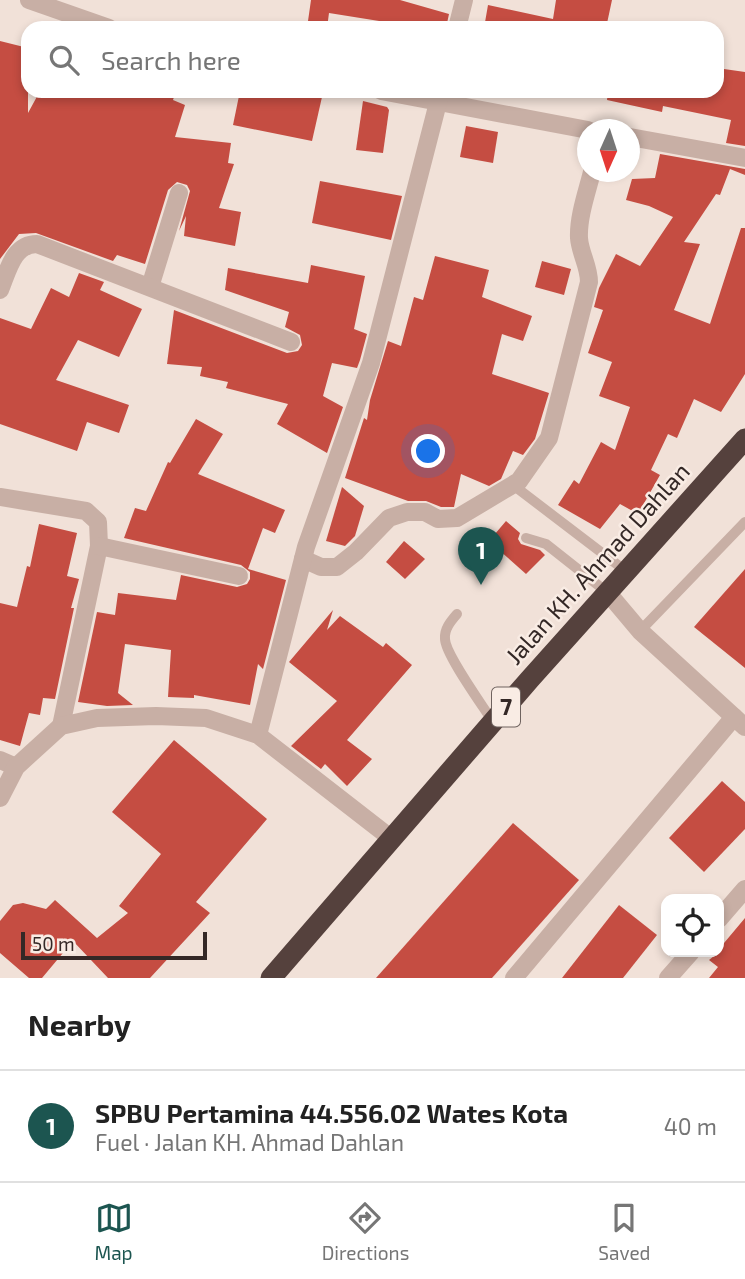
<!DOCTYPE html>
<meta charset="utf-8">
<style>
body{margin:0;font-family:"Exo 2",sans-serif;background:#f6f6f6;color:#222}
.controls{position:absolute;right:21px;bottom:21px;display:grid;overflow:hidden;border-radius:14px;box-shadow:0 4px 10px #0003}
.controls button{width:63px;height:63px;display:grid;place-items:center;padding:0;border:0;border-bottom:2px solid #e0e0e0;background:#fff;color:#222;font:35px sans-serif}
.compass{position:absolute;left:577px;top:119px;width:63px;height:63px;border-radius:50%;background:#fff;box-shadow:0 4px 10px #0003;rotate:183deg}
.scale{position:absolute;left:21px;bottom:18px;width:186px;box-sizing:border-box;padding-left:7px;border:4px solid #342826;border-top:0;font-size:19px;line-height:24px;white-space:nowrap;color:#342826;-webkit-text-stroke:5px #f9ece4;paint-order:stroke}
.you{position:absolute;left:429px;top:452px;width:24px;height:24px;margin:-18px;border:5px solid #fff;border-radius:50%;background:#1a73e8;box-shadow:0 0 0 10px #1a73e833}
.badge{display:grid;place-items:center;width:46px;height:46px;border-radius:50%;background:#1c5550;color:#fff;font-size:23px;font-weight:700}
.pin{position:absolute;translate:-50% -58px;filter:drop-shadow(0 2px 4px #0008)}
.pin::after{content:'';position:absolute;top:37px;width:24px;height:21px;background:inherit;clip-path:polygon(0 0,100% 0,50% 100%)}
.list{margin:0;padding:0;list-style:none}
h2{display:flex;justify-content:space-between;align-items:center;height:91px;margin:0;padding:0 28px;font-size:30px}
h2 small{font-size:23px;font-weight:400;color:#767676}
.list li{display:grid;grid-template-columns:46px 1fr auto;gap:21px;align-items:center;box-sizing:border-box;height:112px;padding:0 28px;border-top:2px solid #e0e0e0}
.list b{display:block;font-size:26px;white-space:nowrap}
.list p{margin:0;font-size:23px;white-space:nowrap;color:#767676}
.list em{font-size:23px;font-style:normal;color:#767676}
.icon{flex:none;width:38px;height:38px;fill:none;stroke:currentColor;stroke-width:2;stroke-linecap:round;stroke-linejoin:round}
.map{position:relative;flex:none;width:745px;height:978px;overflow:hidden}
.search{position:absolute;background:#fff;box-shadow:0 4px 10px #0003;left:21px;right:21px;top:21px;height:77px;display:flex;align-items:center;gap:18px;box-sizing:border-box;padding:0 24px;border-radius:21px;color:#767676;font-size:26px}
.sheet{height:203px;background:#fff}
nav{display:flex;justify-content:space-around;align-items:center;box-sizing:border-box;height:98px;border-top:2px solid #e0e0e0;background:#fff;font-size:19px;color:#767676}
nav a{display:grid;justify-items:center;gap:4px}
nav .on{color:#1c5550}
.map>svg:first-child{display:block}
</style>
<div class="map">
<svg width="745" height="978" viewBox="0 0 745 978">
<rect width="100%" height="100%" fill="#f1e1d8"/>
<g fill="#c54d42">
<path d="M311,0H400L449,14L446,28H423L329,13L327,28H307Z"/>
<path d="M556,0H612L606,28H484L488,5L553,19Z"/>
<path d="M0,41L28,48V113L40,91H176L173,100L185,105L175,137L231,143L228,163L234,164L219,208L241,212L235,246L184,236L186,216L179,231L190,191L187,185L177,182L168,190L145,264L117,255L113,261L36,233L19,234L0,259Z"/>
<path d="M717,68L745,72V146L726,143L731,120L663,106L662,112L607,100L608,91H717Z"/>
<path d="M240,91H290L322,97L312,141L233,125Z"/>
<path d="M363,101L387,107L389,110L383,153L356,150Z"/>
<path d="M466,126L498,132L493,163L460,157Z"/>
<path d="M660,154L745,169V175L730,169L720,195L716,194L684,242L700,244L674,310L710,324L741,228H745V374L721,412L694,399L677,438L668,434L651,470L660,475L638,514L620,504L600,529L558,505L574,480L579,484L601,442L615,450L630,407L599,396L612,362L588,353L603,310L594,307L599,288L616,254L640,266L673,217L649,206L626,200L632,179L655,178Z"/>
<path d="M320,181L402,196L391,240L312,223Z"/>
<path d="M435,256L489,270L482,297L532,316L523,341L502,334L492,374L549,393L535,439L523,455L513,451L501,479L489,486L461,474L454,507H441L426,501H408L345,478L364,418L367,420L370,400L388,341L401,346L414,297L423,300Z"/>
<path d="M542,261L571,269L564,295L535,287Z"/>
<path d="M311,265L365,276L354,329L367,334L360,360L357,368L332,363L323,396L343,407L327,453L277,424L288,404L226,388L228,382L200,376L202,367L167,364L174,310L287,353L298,351L302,345L300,335L285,327L289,312L225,290L228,268L308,283Z"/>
<path d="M79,273L104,282L100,290L142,309L119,357L78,340L56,380L129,405L119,433L87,422L77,451L0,424V318L31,329L51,288L69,297Z"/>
<path d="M196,419L223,434L198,474L285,510L275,533L263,528L248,569L286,580L263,669L258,664L250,705L194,695V698L168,697L171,650L125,644L118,693L133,705L107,706L78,702L97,612L115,615L118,593L176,600L181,575L237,587L247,584L250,579V572L241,565L124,538L135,508L146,511L168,462L170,463Z"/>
<path d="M342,487L364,506L355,536L345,546L326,541Z"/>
<path d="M506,521L520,533L518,539L521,544L540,550L545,555L526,574L489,541Z"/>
<path d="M39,524L77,533L67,576L79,579L71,608H74L55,699L43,698L40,715L29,713L20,746L0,740V603L17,607L27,566L30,567Z"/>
<path d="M404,541L425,559L405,579L386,562Z"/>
<path d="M745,569V668L694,627Z"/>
<path d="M333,610L327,630L340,616L383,647L386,643L412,665L347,740L372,759L347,786L325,764L321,769L291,746L337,701L289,662Z"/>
<path d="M174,740L267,819L196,902L210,913L150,978H108L73,941L42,978H29L0,953V921L13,905L23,903L46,909L55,900L97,938L128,913L119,906L161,854L112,812Z"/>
<path d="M722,781L745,802V829L704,872L669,838Z"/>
<path d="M513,823L579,880L492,978H376Z"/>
<path d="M619,905L657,935L623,978H562Z"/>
<path d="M745,918V978H709L718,967L709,960L719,952V949Z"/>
</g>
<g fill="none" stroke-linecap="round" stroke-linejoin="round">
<g stroke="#c8afa5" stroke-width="10">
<path d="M513,485L627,572"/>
<path d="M526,538L546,544L608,593"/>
<path d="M457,614C451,621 444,629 445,639C445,654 483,706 493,722"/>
<path d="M640,631L745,522"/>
</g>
<g stroke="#c8afa5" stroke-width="18">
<path d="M29,0L109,28"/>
<path d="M457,28L464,0"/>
<path d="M381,91L588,130"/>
<path d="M630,137L745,158"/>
<path d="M150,287L179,193"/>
<path d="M0,290C8,271 13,244 37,244L291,342"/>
<path d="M0,497L86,511L98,522L99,546L61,726"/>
<path d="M99,546L239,576"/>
<path d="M303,559L321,567H337L356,552L389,518L407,512H425L438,519L457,518L519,481L549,438L589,282C589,266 580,253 579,238C578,217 587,192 592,172"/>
<path d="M608,593L640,631L745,727"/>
<path d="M258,735L306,547L371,363L441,91"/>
<path d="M0,760L16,767"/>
<path d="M0,798L16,767L61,726L97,718L156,716L206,718L258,735L392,839"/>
<path d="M719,919L745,889"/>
<path d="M514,978L734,717"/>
<path d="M668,978L691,952"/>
</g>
<path stroke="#55413d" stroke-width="21" d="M271,978L530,679L745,439"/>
</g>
<g text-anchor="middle" stroke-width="5" stroke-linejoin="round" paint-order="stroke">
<rect fill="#f9ece4" stroke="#6f635f" stroke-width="2" x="492" y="687.5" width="28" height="39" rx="5"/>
<g font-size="23" font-weight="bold" fill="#342826">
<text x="506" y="715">7</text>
</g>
<g font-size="24" fill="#342826" stroke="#f9ece4">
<text transform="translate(598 564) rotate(-48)" y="8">Jalan KH. Ahmad Dahlan</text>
</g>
</g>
</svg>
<div class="controls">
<button><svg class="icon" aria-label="locate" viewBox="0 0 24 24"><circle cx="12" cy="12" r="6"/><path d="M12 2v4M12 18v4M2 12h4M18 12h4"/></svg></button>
</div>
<svg class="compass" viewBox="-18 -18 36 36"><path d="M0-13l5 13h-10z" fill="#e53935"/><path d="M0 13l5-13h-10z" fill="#767676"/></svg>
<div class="scale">50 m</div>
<div class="you"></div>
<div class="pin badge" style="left:481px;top:585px">1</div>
<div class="search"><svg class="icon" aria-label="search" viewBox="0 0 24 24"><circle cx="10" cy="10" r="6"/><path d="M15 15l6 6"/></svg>Search here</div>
</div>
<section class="sheet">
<h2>Nearby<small></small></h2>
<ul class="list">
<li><span class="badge">1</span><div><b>SPBU Pertamina 44.556.02 Wates Kota</b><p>Fuel · Jalan KH. Ahmad Dahlan</p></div><em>40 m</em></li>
</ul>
</section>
<nav>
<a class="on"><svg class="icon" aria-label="map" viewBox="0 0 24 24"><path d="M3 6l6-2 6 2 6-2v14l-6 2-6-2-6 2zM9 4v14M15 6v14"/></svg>Map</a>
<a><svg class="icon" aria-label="directions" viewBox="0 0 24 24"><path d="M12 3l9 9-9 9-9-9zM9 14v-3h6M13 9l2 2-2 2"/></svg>Directions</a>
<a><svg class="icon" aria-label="saved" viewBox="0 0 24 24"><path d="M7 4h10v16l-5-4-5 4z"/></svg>Saved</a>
</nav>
